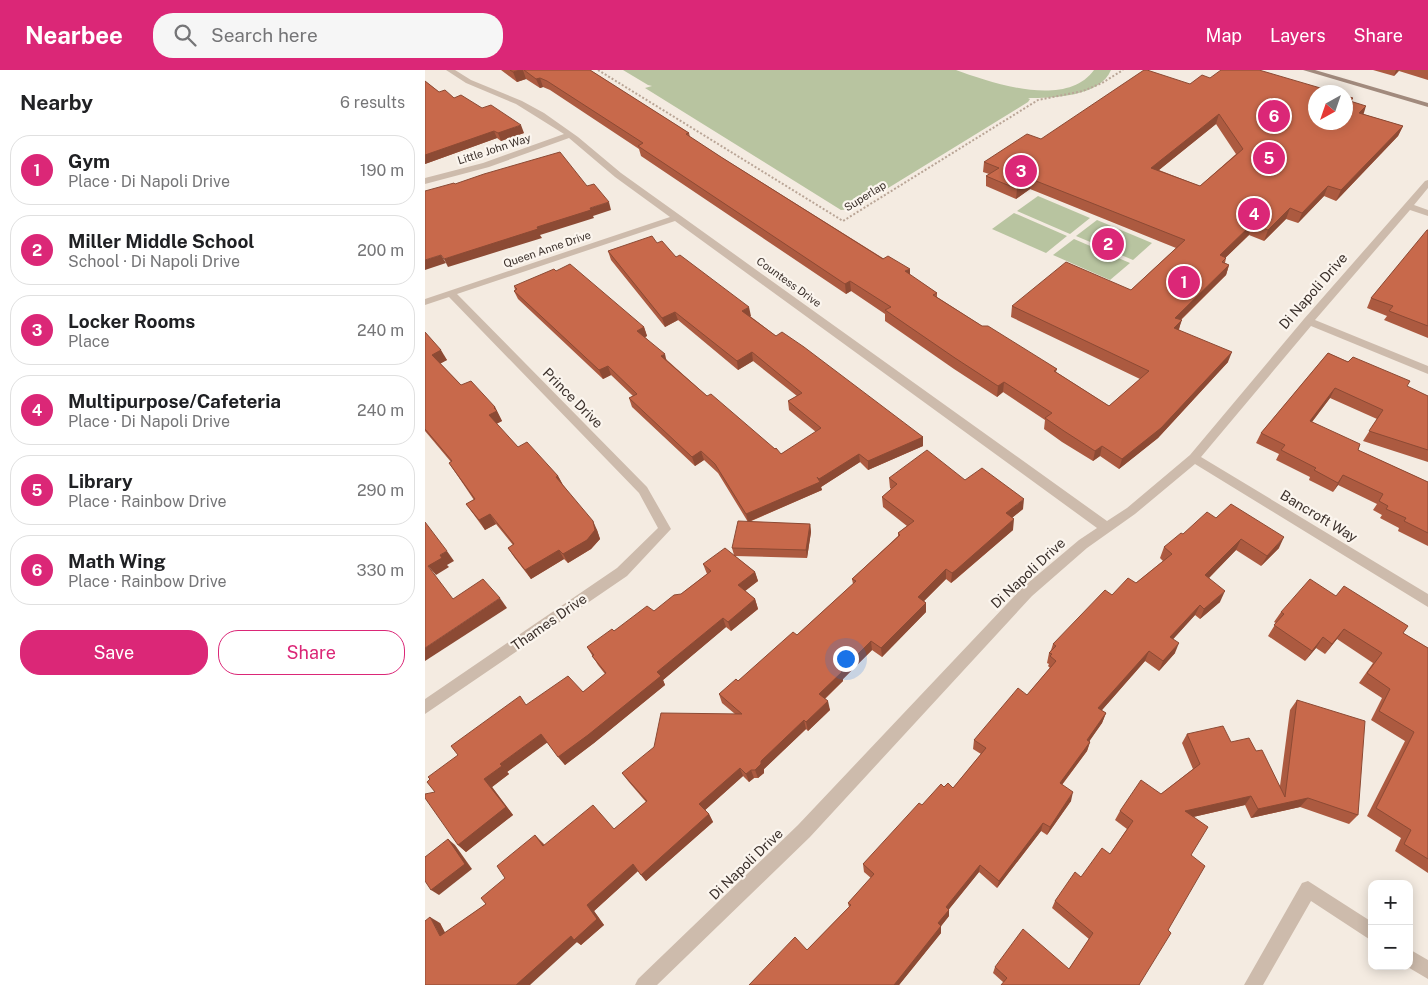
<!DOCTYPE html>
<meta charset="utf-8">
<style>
body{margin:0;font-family:"Public Sans",sans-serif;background:#f6f6f6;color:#202124}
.controls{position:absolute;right:15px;bottom:15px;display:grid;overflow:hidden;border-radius:10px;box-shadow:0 2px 12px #0003}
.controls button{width:45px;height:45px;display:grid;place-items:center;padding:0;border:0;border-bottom:1px solid #e0e0e0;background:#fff;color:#202124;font:25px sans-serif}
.compass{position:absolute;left:883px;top:15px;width:45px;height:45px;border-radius:50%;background:#fff;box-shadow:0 2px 12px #0003;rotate:220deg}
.you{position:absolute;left:420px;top:588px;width:18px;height:18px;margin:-12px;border:4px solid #fff;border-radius:50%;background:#1a73e8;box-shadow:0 0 0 8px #1a73e833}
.badge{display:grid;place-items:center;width:32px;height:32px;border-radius:50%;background:#db2777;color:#fff;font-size:16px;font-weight:700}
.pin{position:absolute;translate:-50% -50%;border:2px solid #fff;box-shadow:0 1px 5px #0006}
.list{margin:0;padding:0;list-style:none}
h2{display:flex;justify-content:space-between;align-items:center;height:65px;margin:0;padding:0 20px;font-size:21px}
h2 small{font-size:16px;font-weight:400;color:#757577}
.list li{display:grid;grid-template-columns:32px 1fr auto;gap:15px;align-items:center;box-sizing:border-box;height:70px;margin:0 10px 10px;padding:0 10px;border:1px solid #e0e0e0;border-radius:20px}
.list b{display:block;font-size:19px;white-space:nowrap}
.list p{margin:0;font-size:16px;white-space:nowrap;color:#757577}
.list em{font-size:16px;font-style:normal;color:#757577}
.actions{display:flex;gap:10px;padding:15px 20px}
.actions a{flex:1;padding:11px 0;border:1px solid #db2777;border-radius:20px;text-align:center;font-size:18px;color:#db2777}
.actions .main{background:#db2777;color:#fff}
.icon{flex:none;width:28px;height:28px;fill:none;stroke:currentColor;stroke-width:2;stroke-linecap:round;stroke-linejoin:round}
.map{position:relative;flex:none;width:1003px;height:915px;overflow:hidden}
header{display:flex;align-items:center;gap:30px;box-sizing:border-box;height:70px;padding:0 25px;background:#db2777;color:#fff}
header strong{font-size:24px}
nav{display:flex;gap:28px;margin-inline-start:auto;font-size:18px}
.search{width:350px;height:45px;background:#f6f6f6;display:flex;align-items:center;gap:12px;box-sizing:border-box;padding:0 18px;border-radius:20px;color:#757577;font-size:19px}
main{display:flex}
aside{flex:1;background:#fff}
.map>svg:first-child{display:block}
</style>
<header>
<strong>Nearbee</strong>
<div class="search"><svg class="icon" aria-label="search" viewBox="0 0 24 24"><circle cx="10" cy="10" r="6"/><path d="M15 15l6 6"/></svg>Search here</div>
<nav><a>Map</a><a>Layers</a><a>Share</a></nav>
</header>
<main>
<aside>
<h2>Nearby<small>6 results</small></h2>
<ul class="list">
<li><span class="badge">1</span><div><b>Gym</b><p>Place · Di Napoli Drive</p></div><em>190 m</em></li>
<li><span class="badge">2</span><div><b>Miller Middle School</b><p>School · Di Napoli Drive</p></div><em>200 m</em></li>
<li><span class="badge">3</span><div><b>Locker Rooms</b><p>Place</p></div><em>240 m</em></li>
<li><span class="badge">4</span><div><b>Multipurpose/Cafeteria</b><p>Place · Di Napoli Drive</p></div><em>240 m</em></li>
<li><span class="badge">5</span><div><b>Library</b><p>Place · Rainbow Drive</p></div><em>290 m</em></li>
<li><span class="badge">6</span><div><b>Math Wing</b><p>Place · Rainbow Drive</p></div><em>330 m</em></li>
</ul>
<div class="actions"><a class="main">Save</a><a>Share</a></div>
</aside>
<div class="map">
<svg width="1003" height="915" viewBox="0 0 1003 915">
<rect width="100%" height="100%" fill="#f4ebe1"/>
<g fill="#b8c4a0">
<path d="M198,0H531C567,13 641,39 669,0H686C675,27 627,28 603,28L605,29L603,32L429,139L416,140L220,18L227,16L223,15Z"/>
<path d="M613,126L665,148L645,164L592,141Z"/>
<path d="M589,143L642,166L621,183L567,159Z"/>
<path d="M672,150L727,173L708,190L651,166Z"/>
<path d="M649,169L705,193L685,210L628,185Z"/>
</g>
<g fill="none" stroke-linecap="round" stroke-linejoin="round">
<path stroke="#b9a596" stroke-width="2" stroke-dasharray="2 2" stroke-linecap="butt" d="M173,0L418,151L613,30L658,21L677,13L698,0"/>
<g fill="#cdbbac" fill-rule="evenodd">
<path d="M21,0H30L46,10L97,31L119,43L153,67L196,103L682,451L702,438L765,385L879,249L1000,111L1003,110V118L989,135L1003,140V146L985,140L890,250L1003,296V304L886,256L776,387L1003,524V537L770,394L710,444L662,478L607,526L385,767L232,915H210L213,909L373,755L597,518L654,470L672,458L250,151L32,224L222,417L246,459L202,506L0,644V629L192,498L233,458L214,423L24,227L0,235V229L245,147L190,107L144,68L64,97L0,114V108L58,93L139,64L91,34L41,13Z"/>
<path d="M883,811L947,852V871L886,831L838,915H819L877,813Z"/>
<path d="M984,879L1003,890V909L981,896H984Z"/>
</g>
<path fill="#a18a7d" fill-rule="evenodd" d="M878,0H890L1003,33V37Z"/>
</g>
<g fill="#ac5a40" fill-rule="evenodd">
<path d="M76,0H165L264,63L265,67L296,87L485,205L512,223V227L557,256L632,299L631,302L684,336L715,309L586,247L587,236L706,220L751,178L605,119L591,129L561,116V106L564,104L558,102L559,92L616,69L765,14L785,8L920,26L928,28L927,31L938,44L978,56L973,66L911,131L899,126L873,153L861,149L839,171L824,165L801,187V188L800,193L804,195L801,205L756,250L754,260L803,292L733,368L694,399L675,386L668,391L637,372L619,359L620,350L578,322L572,327L529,299L460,251V244L426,221L421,224L216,86L214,79L125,20L118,17L115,18L101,9L92,12ZM791,54L811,84L775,116L734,100Z"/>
<path d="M948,0H1003V10L974,1L969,6Z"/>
<path d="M0,11L14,22L29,28L99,63L76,71L72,68L0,94Z"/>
<path d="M1003,160V268L959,250L962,246L942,238L946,228Z"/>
<path d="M232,173L326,246H325L351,266L498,367V376L443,400L435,392L396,417L397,420L324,452L385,454L386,462L382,488L310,486L330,502L333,511L320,521L330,529L333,539L306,561L301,557L238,610L240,615L169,673L140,695L122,672L82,702L84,704L67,717L88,745L41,782L33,775L10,722L102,635L158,622L180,604L173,595L162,577L189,561L229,541L256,524L282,504L278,494L309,485L307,478L323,452L293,403L279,390L270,396L207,337L204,328L208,326L186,305L178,309L93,229L89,221L90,220L89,216L219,257L222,266L220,267L242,290L282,326L356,384L391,362L364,340L363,331L372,326L328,291L313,300L253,250L240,257L186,190L183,181Z"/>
<path d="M0,262L22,290L15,293L36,315L70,337L77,351L71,354L93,377L133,406L138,415L172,460L175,469L166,479L143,493L139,489L106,509L89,487L83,478L88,475L71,454L60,460L41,434L49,430L24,393L26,392L0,361Z"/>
<path d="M903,283L1003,326V392L938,371L952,349L905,328L887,352L933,380L1003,412V476L973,461L974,458L955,448L957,445L948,440L952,434L913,415L908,422L884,410L885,407L851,390L854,384L831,373L836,363Z"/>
<path d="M464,408L540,410L598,439L587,448L588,460L530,510L526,513L521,509L499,531L501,533V542L457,587L447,580L418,609V611L400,629L405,640L383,661L381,659L339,699V703L333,708H329L324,712L318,706L280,740L284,744L288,752L221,811L213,801L169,841L179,855L156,875L152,872L0,915L15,853L20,863L61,834L80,808L110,765L120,775L189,759L221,732L203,711L197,703L310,644L297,633L294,624L313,611L372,565L428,514L427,509L473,466V463L482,456L458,437L457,427L466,419L465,418Z"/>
<path d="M791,448L854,478L836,496L811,480L784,508L795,532L775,549L770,545L748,569L750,583L734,601L720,591L676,641L681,643L677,653L664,671L665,672L662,681L637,715L646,731L622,765L616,761L572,818L554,802L524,839V846L516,856V863L474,915H324L382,880L424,837L423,833L446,808L439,802L438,794L497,735L519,717L528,718L556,684L548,679L549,670L602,625L625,598L623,596L624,594L622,593L624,583L626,580L628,574L687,525L711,513L738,491L735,488L739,477L758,464Z"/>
<path d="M911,526L978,563L1003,578V803L970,781L976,768L942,746L980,671L946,650L957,628L934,613L948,593L912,569L900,584L891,578L880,591L843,566L851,553L849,552L856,542Z"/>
<path d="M872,630L933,745L924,754L875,737L826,748L820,735L768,747L766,785L743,860L714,915L578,912L568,903L570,897L644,899L664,869L627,838L630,831L656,807L685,784L702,759L690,750L695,741L736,724L768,699L757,673L762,664L806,672L831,681L855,716L865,640Z"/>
</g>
<g fill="#8c4a34">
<path d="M95,0H98L101,9L92,12L88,2Z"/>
<path d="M971,0H974L969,6Z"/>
<path d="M115,8L118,17L115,18L111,9Z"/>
<path d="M941,36L938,46L934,43Z"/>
<path d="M794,44L791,54L724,108L726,98Z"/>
<path d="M96,55L99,63L76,71L73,63Z"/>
<path d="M978,56L973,66L911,131L916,120Z"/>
<path d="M69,61L72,68L0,94V85Z"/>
<path d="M606,109L605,119L591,129L592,119Z"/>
<path d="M903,116L899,126L873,153L877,143Z"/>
<path d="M184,132L186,140L168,146L169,148L115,165L117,168L23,197L19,189L165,138Z"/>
<path d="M865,138L861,149L839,171L843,160Z"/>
<path d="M827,154L824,165L792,196L795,185Z"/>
<path d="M16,185L21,193L0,200V190Z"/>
<path d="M804,195L801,205L747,258L750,248Z"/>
<path d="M485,199V209L480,201Z"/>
<path d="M425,211L426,221L421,224L420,214Z"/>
<path d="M324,237L326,246L319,249L317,241Z"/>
<path d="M250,242L253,250L240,257L237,248Z"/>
<path d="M757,250L753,261L749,258Z"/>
<path d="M219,257L222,266L215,270L212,261Z"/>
<path d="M16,280L22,290L13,295L7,285Z"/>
<path d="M327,282L328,291L313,300L312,291Z"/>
<path d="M807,282L803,292L733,368L694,399L697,389Z"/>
<path d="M240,284L242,293L236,286Z"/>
<path d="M183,296L186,305L178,309L174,300Z"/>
<path d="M579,312L578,322L572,327L573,316Z"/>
<path d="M910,318L905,328L880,361L885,351Z"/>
<path d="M70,337L77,351L69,355L64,345L69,338Z"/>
<path d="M498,367V376L443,400V391Z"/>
<path d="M677,376L675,386L668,391L670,381Z"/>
<path d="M276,381L279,390L270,396L267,387Z"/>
<path d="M434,384L435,392L396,417L397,420L323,452L321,444L395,412L394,409Z"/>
<path d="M918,405L913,415L908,422L913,413Z"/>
<path d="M133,406L138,415L131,407Z"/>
<path d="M599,429L598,439L580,453L581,443Z"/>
<path d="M65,444L71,454L60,460L54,450Z"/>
<path d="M589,449L588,460L526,513L527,503Z"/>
<path d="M168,451L172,460L175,469L166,479L143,493L138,484Z"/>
<path d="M385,454L386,462L382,488L381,480Z"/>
<path d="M859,467L854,478L836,496L842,486Z"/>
<path d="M816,469L811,480L776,516L780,505Z"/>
<path d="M134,480L139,489L106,509L100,500Z"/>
<path d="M22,481L29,491L22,495L24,497L11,505L3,496L15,485Z"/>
<path d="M521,499V509L493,537V527Z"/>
<path d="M330,502L333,511L316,524L313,515Z"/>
<path d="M800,521L795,532L775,549L779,539Z"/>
<path d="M75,528L82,538L0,591V578Z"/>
<path d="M330,529L333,539L306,561L303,552Z"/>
<path d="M501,533V542L457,587L456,578Z"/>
<path d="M775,535L770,545L741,577L745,567Z"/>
<path d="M298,548L301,557L238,610L240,615L169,673L140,695L133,687L232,602Z"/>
<path d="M919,559L912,569L900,584L907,574Z"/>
<path d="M898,567L891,578L880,591L887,581Z"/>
<path d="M446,571L447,580L418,609V611L396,632L394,624L416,601Z"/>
<path d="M754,573L750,583L734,601L738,591Z"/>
<path d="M724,581L720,591L670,648L673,638Z"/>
<path d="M403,631L405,640L383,661L381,652Z"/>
<path d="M681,643L677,653L659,679L662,670Z"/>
<path d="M379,650L381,659L339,699V703L333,708L330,700L336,691Z"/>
<path d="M116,664L123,672L82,702L75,694Z"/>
<path d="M665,672L662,681L632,721L635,713Z"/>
<path d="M77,696L84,704L67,717L88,745L41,782L33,775L59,709Z"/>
<path d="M315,698L318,706L278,742L274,734Z"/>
<path d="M326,700L329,708L324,712L321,704Z"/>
<path d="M648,722L646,731L622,765L625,757Z"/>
<path d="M826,726L820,735L755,750L760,741Z"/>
<path d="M883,728L875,737L826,748L833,739Z"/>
<path d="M284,744L288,752L221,811L216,805Z"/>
<path d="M618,753L616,761L572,818L574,811Z"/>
<path d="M110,765L117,773L126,784L118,776Z"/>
<path d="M23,769L30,775L47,799L14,825L6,820Z"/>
<path d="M208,794L213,801L169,841L179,855L156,875L152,872L105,915H91L162,835Z"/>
<path d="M555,795L554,802L521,843V837Z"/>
<path d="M524,840V846L513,860V853Z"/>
<path d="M5,847L15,853L25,872L15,866Z"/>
<path d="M516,856V863L474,915H469Z"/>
</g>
<g fill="#c8694b" stroke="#8c4a34" fill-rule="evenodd">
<path d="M85,0H95L88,2Z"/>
<path d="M99,0H165L264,63L261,64L296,87L458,189L463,186L485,199L480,201L512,223L508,225L557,256H563L632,299L629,301L684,336L724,301L587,236L641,192L706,220L760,170L606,109L592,119L561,106L574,98L559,92L602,64L616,69L719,0H722L765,14L777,5L785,8L796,0H834L909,22H890V52H920V26L928,28L925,31L941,36L934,43L978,56L916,120L903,116L877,143L865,138L843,160L827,154L795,185L801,188L797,192L804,195L750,248L757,250L749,258L807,282L736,358L697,389L677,376L670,381L639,361L620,348L627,343L579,312L573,316L530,288L460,240L466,237L425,211L420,214L213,76L218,73L122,11L115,8L111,9ZM794,44L818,79L775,116L726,98Z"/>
<path d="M0,11L14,22L20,20L29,28L36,25L57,38L66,35L96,55L73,63L69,61L0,85Z"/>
<path d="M135,82L162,116L169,114L184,132L165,138L166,140L112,157L113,159L19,189L16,185L0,190V121L29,113L30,114L59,104Z"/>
<path d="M1002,160H1003V256L964,241L968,236L946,228Z"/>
<path d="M227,166L232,173L237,171L251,187L255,185L324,237L317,241L351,266L357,262L379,277L498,367L443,391L434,384L394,409L392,407L395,412L321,444L290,394L276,381L267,387L204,328L212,324L183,296L174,300L89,221L92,219L89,216L129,199L131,201L145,194L219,257L212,261L240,284L236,286L282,326L286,324L350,379L351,378L356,384L396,358L363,331L377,323L327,282L312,291L250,242L237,248L183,181Z"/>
<path d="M0,262L16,280L7,285L36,315L46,311L70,337L69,338L72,341L64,345L93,377L102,372L133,406L131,407L168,451L170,460L162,470L138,484L134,480L100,500L83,478L89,474L65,444L54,450L41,434L50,429L24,393L27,391L0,359Z"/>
<path d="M903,283L923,292L928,287L985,311L982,316L1003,326V380L944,361L958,340L910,318L885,351L935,374L933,380L1003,412V463L979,451L981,448L961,439L963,436L954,431L958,424L918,405L913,413L889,400L891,398L856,380L860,375L836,363Z"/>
<path d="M502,380L540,410L557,398L599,429L581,443L589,449L531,500L527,503L521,499L493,527L501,533L456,578L446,571L416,601L417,602L394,624L403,631L381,652L379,650L336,691V694L330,700H326L321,704L315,698L274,734L284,744L216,805L208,794L162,835L172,849L149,870L146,866L91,915H0V851L5,847L15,866L61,834L56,828L80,808L72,796L110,765L118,776L168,735L189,759L222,731L197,703L229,677L236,643L317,644L294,624L311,609L313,611L368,562L372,565L431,511L427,509L475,465L473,463L489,451L457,427L472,414L464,408Z"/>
<path d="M806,434L859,467L842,486L816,469L780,505L800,521L779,539L775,535L745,567L754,573L738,591L724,581L673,638L681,643L662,670L665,672L635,713L648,722L625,757L618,753L574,811L555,795L521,837L524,840L513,853L516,856L469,915H324L370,867L382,880L426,835L423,833L449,804L438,794L494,733L497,735L516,714L519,717L523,713L528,718L561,678L549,670L593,618L602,625L631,591L625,586L627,584L624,583L631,576L628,574L680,520L687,525L703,508L711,513L747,484L739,477L756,463L758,464L782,442L791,448Z"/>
<path d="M313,451L385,454L381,480L307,478Z"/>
<path d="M0,452L22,481L15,485L17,488L3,496L28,529L58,509L75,528L0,578Z"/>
<path d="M300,478L330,502L313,515L330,529L303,552L298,548L232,602L236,606L163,665L133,687L116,664L75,694L77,696L59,709L81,737L33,775L0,728V724L10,722L2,712L5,709L3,707L33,685L26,676L95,626L101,635L143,606L158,622L181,603L167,586L169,585L162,577L187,559L189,561L222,536L229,541L249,525L256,524L286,501L278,494Z"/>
<path d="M885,509L911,526L919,516L983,556L978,563L1003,578V789L979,774L986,760L951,738L989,662L954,641L965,619L942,603L957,583L919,559L907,574L898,567L887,581L849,555L859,544L856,542Z"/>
<path d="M872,630L940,651L933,745L883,728L833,739L826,726L760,741L783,757L766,785L780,796L743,860L746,863L714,915H576L582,908L570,897L598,859L644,899L668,863L630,831L650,802L656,807L677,778L685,784L708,751L695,741L716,710L736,724L775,694L762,664L798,656L806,672L824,668L831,681L837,680L860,727Z"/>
<path d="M23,769L40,794L6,820L0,811V787Z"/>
</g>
<g text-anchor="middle" stroke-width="4.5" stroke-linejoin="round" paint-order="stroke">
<g font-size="11" fill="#3b302b" stroke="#fbf5ee">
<text transform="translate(69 79) rotate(-18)" y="4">Little John Way</text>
<text transform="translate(440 126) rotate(-32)" y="4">Superlap</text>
<text transform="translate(122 179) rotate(-19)" y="4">Queen Anne Drive</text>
<text transform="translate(364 212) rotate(36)" y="4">Countess Drive</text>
</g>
<g font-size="14" fill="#3b302b" stroke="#fbf5ee">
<text transform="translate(888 221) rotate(-49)" y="5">Di Napoli Drive</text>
<text transform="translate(148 328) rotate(45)" y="5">Prince Drive</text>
<text transform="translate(894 446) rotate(31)" y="5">Bancroft Way</text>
<text transform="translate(603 503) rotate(-43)" y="5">Di Napoli Drive</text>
<text transform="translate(124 552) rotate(-35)" y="5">Thames Drive</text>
<text transform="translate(321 794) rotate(-44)" y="5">Di Napoli Drive</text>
</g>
</g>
</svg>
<div class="controls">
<button>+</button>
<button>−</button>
</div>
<svg class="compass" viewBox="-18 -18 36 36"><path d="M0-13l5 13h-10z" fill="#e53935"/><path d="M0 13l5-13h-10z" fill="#757577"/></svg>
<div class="you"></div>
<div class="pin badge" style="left:759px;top:212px">1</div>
<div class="pin badge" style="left:683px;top:174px">2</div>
<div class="pin badge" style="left:596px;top:101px">3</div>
<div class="pin badge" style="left:829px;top:144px">4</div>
<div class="pin badge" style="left:844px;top:88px">5</div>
<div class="pin badge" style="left:849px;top:46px">6</div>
</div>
</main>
